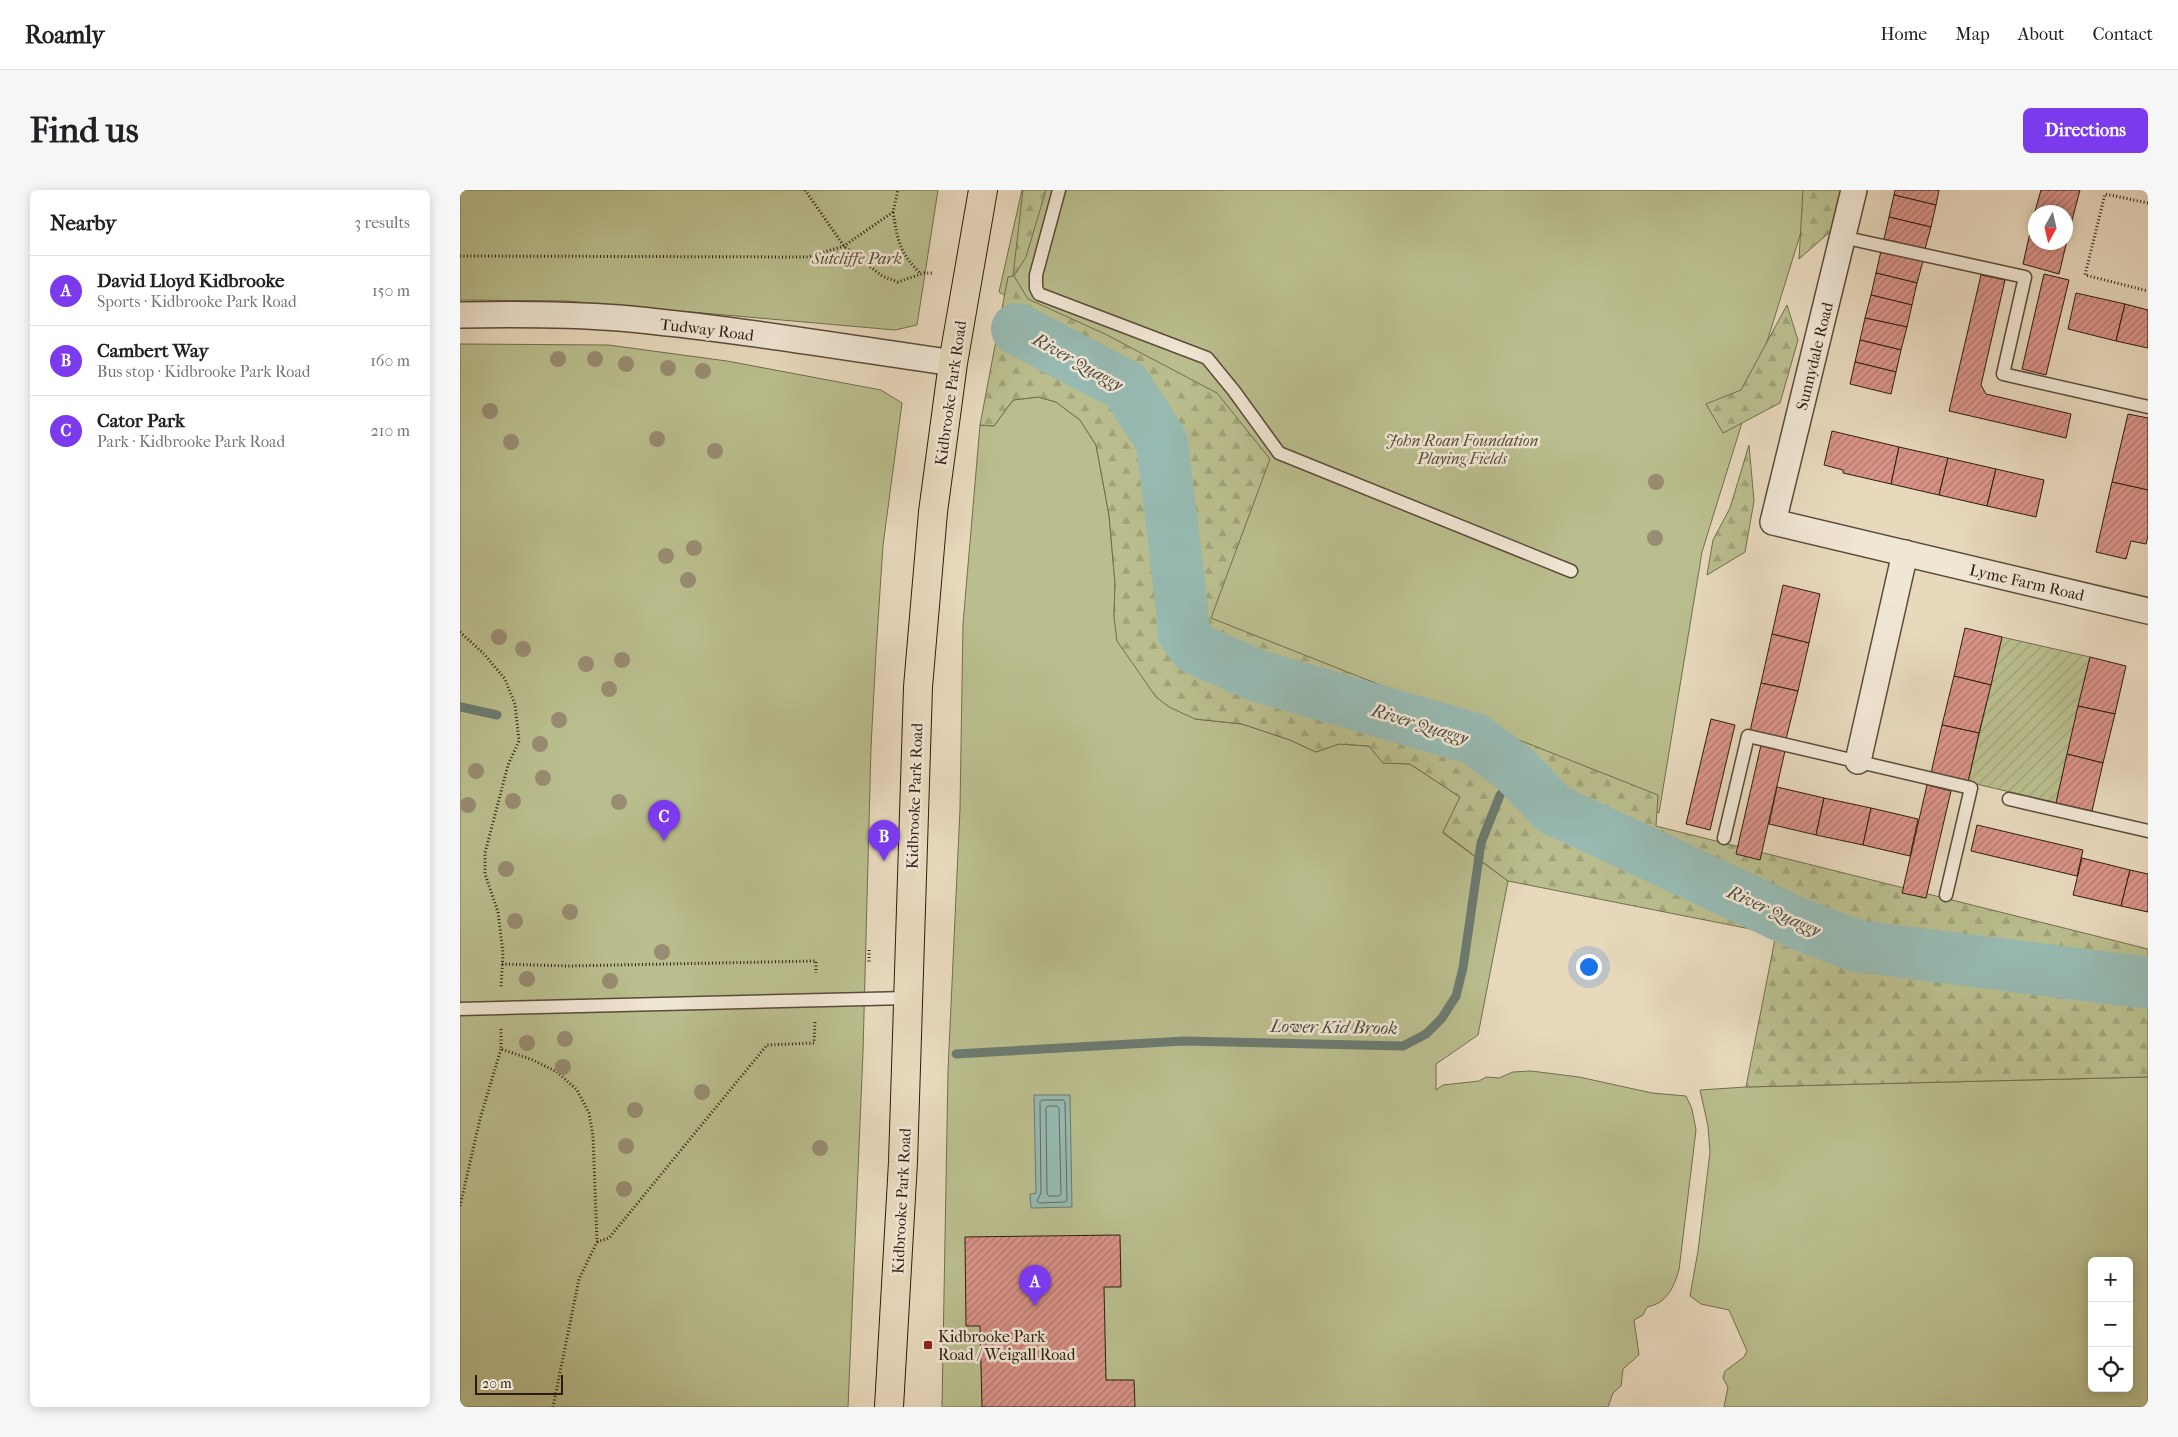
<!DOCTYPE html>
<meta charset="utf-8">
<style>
body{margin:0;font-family:"IM FELL French Canon",serif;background:#f6f6f6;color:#202124}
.controls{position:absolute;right:15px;bottom:15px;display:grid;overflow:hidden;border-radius:8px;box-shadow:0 2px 12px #0003}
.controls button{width:45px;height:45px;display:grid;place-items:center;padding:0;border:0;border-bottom:1px solid #e0e0e0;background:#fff;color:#202124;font:25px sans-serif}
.compass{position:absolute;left:1568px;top:15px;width:45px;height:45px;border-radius:50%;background:#fff;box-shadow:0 2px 12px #0003;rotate:188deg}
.scale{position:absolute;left:15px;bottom:12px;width:88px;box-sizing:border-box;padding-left:5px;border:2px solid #2c1c0f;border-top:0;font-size:14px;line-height:18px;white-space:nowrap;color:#2c1c0f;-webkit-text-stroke:4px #f0e6d4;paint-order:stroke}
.you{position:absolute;left:1128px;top:776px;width:18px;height:18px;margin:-12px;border:4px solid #fff;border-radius:50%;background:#1a73e8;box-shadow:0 0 0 8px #1a73e833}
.badge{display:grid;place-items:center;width:32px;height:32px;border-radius:50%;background:#7c3aed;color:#fff;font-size:16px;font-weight:700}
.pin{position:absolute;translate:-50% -41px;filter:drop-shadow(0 1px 2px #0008)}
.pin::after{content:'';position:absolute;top:26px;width:18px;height:15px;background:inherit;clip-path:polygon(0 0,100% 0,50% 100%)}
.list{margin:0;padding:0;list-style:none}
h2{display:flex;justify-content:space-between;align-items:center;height:65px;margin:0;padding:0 20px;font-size:21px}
h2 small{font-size:16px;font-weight:400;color:#757577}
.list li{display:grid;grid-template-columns:32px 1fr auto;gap:15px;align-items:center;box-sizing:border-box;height:70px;padding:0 20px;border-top:1px solid #e0e0e0}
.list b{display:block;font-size:19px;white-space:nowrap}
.list p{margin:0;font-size:16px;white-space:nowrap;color:#757577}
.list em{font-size:16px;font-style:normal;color:#757577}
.icon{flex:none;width:28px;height:28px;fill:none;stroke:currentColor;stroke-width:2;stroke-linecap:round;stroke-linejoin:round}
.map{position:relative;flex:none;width:1688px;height:1217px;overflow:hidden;border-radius:8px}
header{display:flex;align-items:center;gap:30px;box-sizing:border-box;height:70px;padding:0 25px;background:#fff;border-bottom:1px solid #e0e0e0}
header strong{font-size:24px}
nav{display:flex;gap:28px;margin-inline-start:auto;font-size:18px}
.intro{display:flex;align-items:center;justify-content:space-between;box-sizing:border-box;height:120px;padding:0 30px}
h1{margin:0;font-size:35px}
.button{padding:12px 22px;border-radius:8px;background:#7c3aed;color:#fff;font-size:18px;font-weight:700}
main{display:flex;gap:30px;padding:0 30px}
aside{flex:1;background:#fff;border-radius:8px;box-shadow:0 2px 12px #0003}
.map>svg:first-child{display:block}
</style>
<header>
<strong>Roamly</strong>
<nav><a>Home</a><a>Map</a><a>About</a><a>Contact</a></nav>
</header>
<div class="intro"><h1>Find us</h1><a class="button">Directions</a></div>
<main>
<aside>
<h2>Nearby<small>3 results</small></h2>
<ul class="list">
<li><span class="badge">A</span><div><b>David Lloyd Kidbrooke</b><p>Sports · Kidbrooke Park Road</p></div><em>150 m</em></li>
<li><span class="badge">B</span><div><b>Cambert Way</b><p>Bus stop · Kidbrooke Park Road</p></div><em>160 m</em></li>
<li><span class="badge">C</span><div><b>Cator Park</b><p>Park · Kidbrooke Park Road</p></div><em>210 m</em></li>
</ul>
</aside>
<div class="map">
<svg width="1688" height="1217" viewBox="0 0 1688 1217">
<defs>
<pattern id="forest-firs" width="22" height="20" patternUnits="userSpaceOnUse" patternTransform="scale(1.25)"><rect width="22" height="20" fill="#babe8e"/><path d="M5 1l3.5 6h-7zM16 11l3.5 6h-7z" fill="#a0a379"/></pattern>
<pattern id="garden-furrows" width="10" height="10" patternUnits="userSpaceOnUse" patternTransform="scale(1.25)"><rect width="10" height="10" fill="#babe8e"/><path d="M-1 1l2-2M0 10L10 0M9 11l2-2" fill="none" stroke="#a0a379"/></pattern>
<pattern id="building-hatch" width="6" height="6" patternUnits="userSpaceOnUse" patternTransform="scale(1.25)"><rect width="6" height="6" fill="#da9489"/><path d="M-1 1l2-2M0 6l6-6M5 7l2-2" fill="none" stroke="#b1786e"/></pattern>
</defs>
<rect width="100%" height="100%" fill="#e8d9bd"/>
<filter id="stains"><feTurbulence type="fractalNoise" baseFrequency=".004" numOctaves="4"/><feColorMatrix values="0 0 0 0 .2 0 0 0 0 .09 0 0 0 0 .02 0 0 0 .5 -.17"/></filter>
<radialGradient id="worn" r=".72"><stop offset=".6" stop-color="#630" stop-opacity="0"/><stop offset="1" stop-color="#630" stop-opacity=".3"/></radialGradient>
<g fill="#babe8e" stroke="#736d4e" fill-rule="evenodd">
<path d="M0,0H478L457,135L435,140L106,111L0,110Z"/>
<path d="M562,0H1354L1242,362L1199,623L1106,599L742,445L668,179L539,102Z"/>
<path d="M0,154L148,155L267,171L421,200L442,213L423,355L416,462L411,557L403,862L388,1217H0Z"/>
<path d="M578,207L596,212L620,230L636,255L649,325L655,393L654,427L735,529L782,534L830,550L856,562L879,554L909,556L923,573L950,574L1000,607L983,643L1048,691L1018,845L976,874V900L983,895L1019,891L1026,887L1039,888L1053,882L1071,881L1119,887L1192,903L1226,906L1232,919L1236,940L1219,1080C1213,1099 1207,1113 1187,1117L1183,1125L1174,1130L1179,1165L1163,1179L1161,1196L1153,1203L1148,1217H482L488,881L500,619L503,434L520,235L534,236L553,210Z"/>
<path d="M1688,887V1217H1264L1268,1197L1263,1188L1265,1181L1284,1167L1287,1161L1269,1120L1241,1114L1230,1106L1238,1061L1250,962L1248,936L1240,900L1286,897ZM1632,1071H1669V1198H1632Z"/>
</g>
<g fill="url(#forest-firs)" stroke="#736d4e">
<path d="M563,0H586L566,67L554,86L568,109L645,144L757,203L810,269L751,428L1198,605L1196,636L1688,759V887L1286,897L1316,744L1048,691L983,642L1000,607L950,574L923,573L909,556L879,554L856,562L830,550L782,534L735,529L709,517L696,507L657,451L654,427L655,393L649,325L636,255L620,230L596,212L578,207L553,210L534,236L520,235L548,87L553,86Z"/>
<path d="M1343,0H1382L1371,41L1339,69Z"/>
<path d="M1327,115L1338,150L1320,213L1263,243L1246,214L1281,200Z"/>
<path d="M1289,255L1294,311L1285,362L1247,385L1253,350L1270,318Z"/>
</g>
<path fill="url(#garden-furrows)" stroke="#736d4e" d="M1542,447L1630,467L1596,613L1508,592Z"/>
<path fill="#97bab2" stroke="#6c7b71" d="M574,905H610L612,1017L571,1018L570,1004L576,1003Z"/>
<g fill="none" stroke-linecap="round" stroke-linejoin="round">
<g stroke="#626b60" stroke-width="1">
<path d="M582,910H603L605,912L607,1010L605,1012L579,1013L577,1011L581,1003L580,913Z"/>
<path d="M588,916H597L599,918L601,1004L599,1006H589L587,1004L586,919Z"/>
</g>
<g stroke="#6c7b71" stroke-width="9">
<path d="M1,517L37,525"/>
<path d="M496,864L724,851L943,856L966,844L982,828L996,806L1003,778L1021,653L1040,605L1058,583"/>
</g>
<path stroke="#97bab2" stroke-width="52" d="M557,139L666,196L702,252L722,418L723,442L736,459L798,486L1015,549L1055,579L1093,619L1339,734L1397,756L1688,793"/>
</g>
<g fill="url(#building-hatch)" stroke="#2c1c0f">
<path d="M1435,0H1479L1476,15L1434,5Z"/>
<path d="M1581,0H1620L1611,34L1606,33V22H1576L1574,25Z"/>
<path d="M1434,5L1476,15L1471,37L1429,27Z"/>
<path d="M1574,25L1576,52H1606V33L1611,34L1599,84L1563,74Z"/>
<path d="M1429,27L1471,37L1465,59L1424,49Z"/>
<path d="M1421,61L1463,71L1457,93L1416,83Z"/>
<path d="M1416,83L1457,93L1452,115L1411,105Z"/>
<path d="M1584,84L1609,90L1586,185L1562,179Z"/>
<path d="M1521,85L1545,90L1521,195L1526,204L1611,224L1606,248L1489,221Z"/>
<path d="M1616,103L1665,114L1656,151L1608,139Z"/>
<path d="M1411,105L1452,115L1447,137L1405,128Z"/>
<path d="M1665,114L1688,120V158L1656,151Z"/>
<path d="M1405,128L1447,137L1441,160L1400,150Z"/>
<path d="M1400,150L1441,160L1436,182L1395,172Z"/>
<path d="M1395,172L1436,182L1431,204L1390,194Z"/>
<path d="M1668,224L1688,228V300L1652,292Z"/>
<path d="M1372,241L1439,257L1431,294L1383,283V280L1364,275Z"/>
<path d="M1439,257L1488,268L1479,305L1431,294Z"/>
<path d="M1488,268L1536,279L1527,316L1479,305Z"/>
<path d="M1536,279L1584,290L1576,327L1527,316Z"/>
<path d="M1652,292L1688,300V346L1686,354L1671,351L1666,369L1636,362Z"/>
<path d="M1323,395L1360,404L1349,453L1312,444Z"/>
<path d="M1505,438L1542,447L1531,495L1494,486Z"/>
<path d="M1312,444L1349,453L1338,501L1301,493Z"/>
<path d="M1630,467L1666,476L1655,524L1618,516Z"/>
<path d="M1494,486L1531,495L1519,543L1482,535Z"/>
<path d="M1301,493L1338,501L1326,549L1290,541Z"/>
<path d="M1618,516L1655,524L1643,573L1607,564Z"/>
<path d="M1251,529L1275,535L1250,640L1226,634Z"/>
<path d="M1482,535L1519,543L1508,592L1471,583Z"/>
<path d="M1301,555L1325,561L1300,670L1276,664Z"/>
<path d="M1607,564L1643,573L1632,621L1596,613Z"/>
<path d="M1467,595L1491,601L1466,708L1442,703Z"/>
<path d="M1317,597L1364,608L1356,645L1309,634Z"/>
<path d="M1364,608L1411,618L1403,655L1356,645Z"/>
<path d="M1411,618L1458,629L1450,666L1403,655Z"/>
<path d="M1517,635L1623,660L1617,686L1511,661Z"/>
<path d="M1622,668L1670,680L1661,716L1613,705Z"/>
<path d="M1670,680L1688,684V722L1661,716Z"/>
<path d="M660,1045L661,1097H644L646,1190H674L675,1217H522L520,1136H506L505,1047Z"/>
</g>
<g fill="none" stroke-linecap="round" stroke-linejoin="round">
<g stroke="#5b4b3a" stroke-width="15">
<g id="service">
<path d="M599,0L576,85V98L579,104L747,168L774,201L819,263L1111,381"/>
<path d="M1382,47L1565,87L1543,184L1688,217"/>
<path d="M1549,609L1688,641"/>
<path d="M1264,648L1288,546L1511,598L1486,705"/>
<path d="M0,819L448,808"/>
</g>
</g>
<g stroke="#5b4b3a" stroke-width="28">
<g id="minor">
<path d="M1394,0L1313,332L1688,421"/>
<path d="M0,125C53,124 106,124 159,128C270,138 382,157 493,173"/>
<path d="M1398,571L1445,363"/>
</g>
</g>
<g stroke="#2c1c0f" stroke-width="30">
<path id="trunk" d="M429,1217L443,972L458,497L473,322L493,173L523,0"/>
</g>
<g stroke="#2c1c0f" stroke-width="3" stroke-dasharray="1 2.5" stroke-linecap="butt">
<path d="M345,0L384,56L422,86L438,92L464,83H472"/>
<path d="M1688,13L1645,4L1625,85L1688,101"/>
<path d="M433,22C438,52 439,62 461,84"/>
<path d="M0,66L348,67L384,56L433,22L438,0"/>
<path d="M0,442L24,464L45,489L55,514L59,551L48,575L25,663V684L38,722L43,763L41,798"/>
<path d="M409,760V772"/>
<path d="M42,774L108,776L356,771V783"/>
<path d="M41,839V859L73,870L97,882L117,900L129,923L133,946L137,1052L119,1089L93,1217"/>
<path d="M0,1016L20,929L41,859"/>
<path d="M137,1052L149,1048L307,855L354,853L355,831"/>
</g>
<use href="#service" stroke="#f0e6d4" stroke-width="12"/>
<use href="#minor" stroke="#f0e6d4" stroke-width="25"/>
<use href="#trunk" stroke="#e8d9bd" stroke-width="28"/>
</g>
<g fill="#988c72">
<circle cx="98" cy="169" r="8"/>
<circle cx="135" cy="169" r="8"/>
<circle cx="166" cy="174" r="8"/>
<circle cx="208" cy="178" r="8"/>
<circle cx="243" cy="181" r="8"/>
<circle cx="30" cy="221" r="8"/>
<circle cx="197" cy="249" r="8"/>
<circle cx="51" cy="252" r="8"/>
<circle cx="255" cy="261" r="8"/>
<circle cx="1196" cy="292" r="8"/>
<circle cx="1195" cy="348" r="8"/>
<circle cx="234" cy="358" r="8"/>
<circle cx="206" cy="366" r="8"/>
<circle cx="228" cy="390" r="8"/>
<circle cx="39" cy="447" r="8"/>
<circle cx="63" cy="459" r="8"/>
<circle cx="162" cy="470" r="8"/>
<circle cx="126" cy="474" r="8"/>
<circle cx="149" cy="499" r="8"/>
<circle cx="99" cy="530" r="8"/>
<circle cx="80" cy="554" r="8"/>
<circle cx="16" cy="581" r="8"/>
<circle cx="83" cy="588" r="8"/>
<circle cx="53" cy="611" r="8"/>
<circle cx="159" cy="612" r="8"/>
<circle cx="8" cy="615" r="8"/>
<circle cx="46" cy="679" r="8"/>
<circle cx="110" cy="722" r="8"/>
<circle cx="55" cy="731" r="8"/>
<circle cx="202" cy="762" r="8"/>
<circle cx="67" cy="789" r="8"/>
<circle cx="150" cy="791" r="8"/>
<circle cx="105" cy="849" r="8"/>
<circle cx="67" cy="853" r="8"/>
<circle cx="103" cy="877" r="8"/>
<circle cx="242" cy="902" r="8"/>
<circle cx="175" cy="920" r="8"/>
<circle cx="166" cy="956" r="8"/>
<circle cx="360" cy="958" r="8"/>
<circle cx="164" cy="999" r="8"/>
</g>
<rect fill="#8f2418" stroke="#f0e6d4" stroke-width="2" x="463" y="1150" width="10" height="10" rx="2.5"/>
<g text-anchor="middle" stroke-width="5" stroke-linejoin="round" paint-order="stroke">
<g font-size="16" font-style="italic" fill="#574d35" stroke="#f0e6d4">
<text x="397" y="74">Sutcliffe Park</text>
<text x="1002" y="256">John Roan Foundation<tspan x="1002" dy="18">Playing Fields</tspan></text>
</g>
<g font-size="16" fill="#2c1c0f" stroke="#f0e6d4">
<text transform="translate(247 139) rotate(7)" y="6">Tudway Road</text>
<text transform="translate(1354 166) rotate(-76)" y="6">Sunnydale Road</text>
<text transform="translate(490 203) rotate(-82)" y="6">Kidbrooke Park Road</text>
<text transform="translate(1567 392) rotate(13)" y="6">Lyme Farm Road</text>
<text transform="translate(454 606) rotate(-88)" y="6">Kidbrooke Park Road</text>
<text transform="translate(441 1011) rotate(-87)" y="6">Kidbrooke Park Road</text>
</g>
<g font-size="16" fill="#2c1c0f" stroke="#f0e6d4" text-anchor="start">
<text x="478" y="1152">Kidbrooke Park<tspan x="478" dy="18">Road / Weigall Road</tspan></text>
</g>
<g font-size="18" font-style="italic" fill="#4c4b40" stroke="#f0e6d4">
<text transform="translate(618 172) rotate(29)" y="6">River Quaggy</text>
<text transform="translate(960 534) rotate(17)" y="6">River Quaggy</text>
<text transform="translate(1314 721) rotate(24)" y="6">River Quaggy</text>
<text transform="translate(874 837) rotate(1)" y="6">Lower Kid Brook</text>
</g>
</g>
<rect width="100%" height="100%" filter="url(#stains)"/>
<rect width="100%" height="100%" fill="url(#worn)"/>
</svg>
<div class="controls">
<button>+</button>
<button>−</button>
<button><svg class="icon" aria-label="locate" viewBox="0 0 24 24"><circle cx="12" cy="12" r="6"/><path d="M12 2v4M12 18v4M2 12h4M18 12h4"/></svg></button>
</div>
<svg class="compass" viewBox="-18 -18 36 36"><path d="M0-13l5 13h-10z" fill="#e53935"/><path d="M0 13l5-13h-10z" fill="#757577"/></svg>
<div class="scale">20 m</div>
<div class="you"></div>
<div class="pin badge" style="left:575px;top:1116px">A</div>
<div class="pin badge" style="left:424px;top:671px">B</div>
<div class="pin badge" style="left:204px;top:651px">C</div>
</div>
</main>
